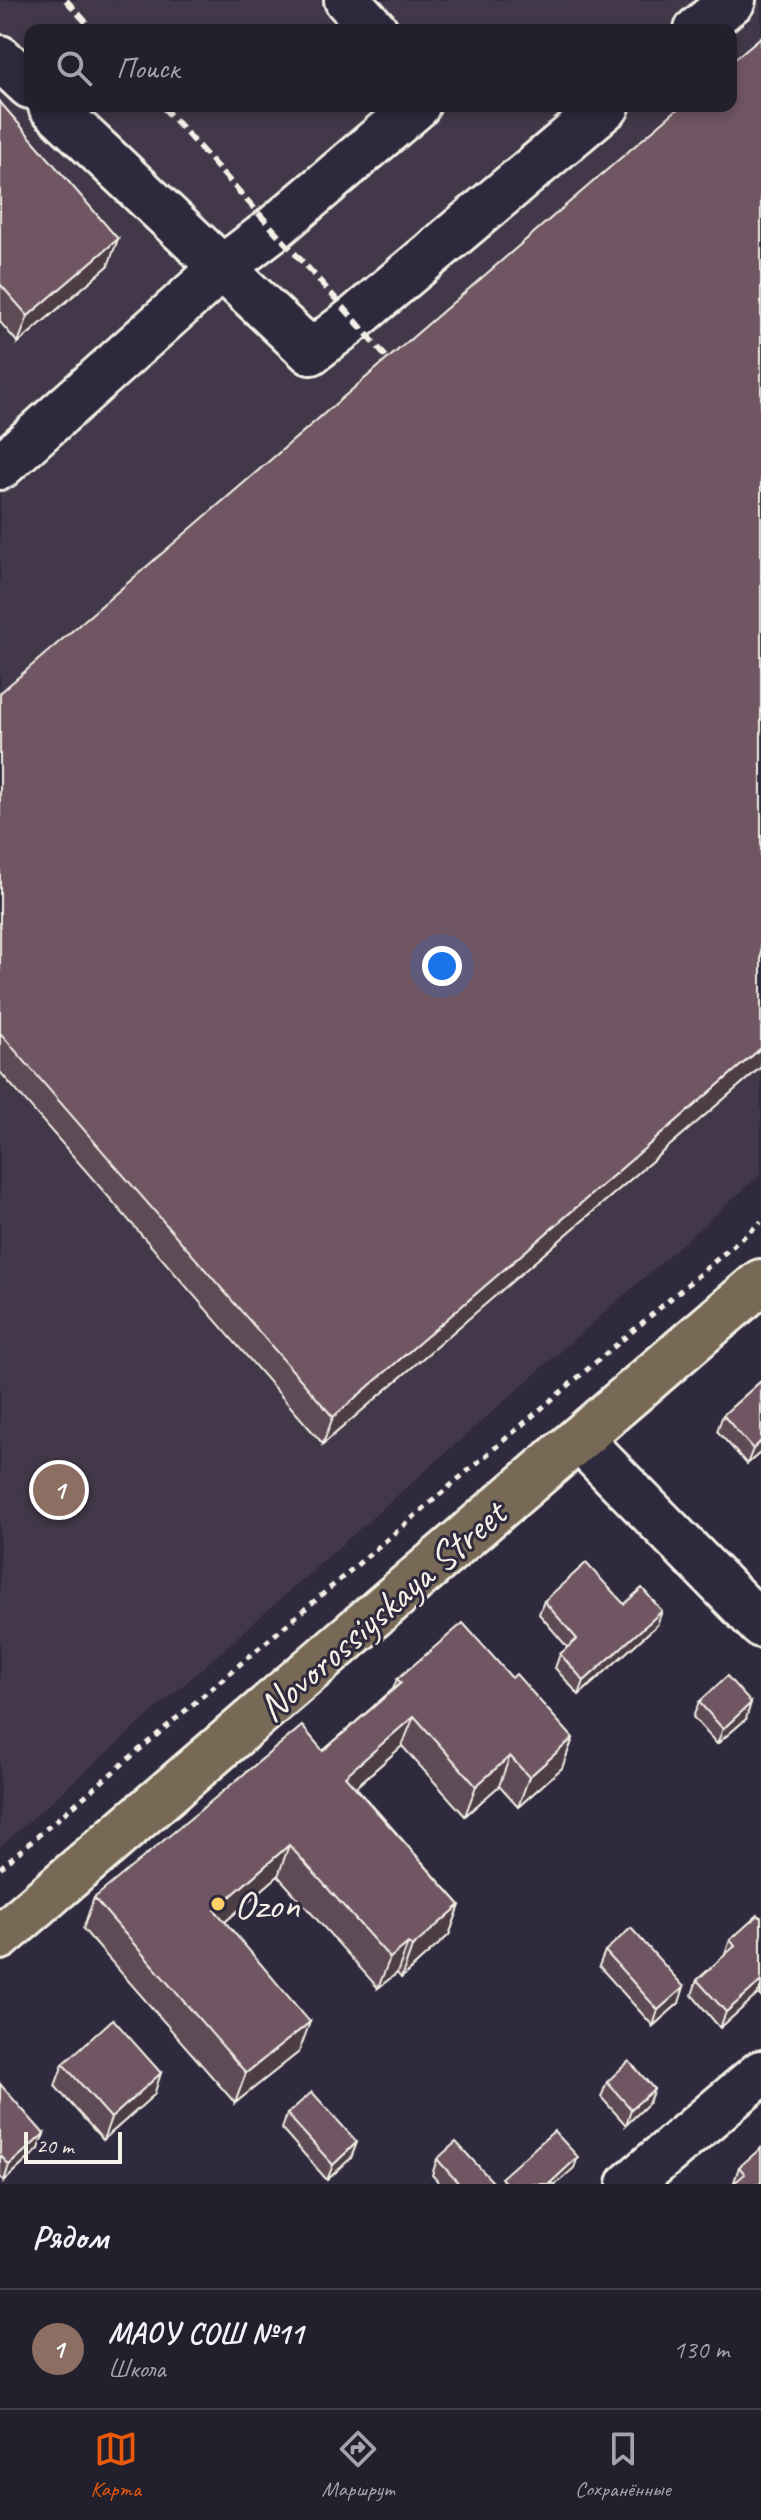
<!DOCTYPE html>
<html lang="ru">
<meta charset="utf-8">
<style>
body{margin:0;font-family:Caveat,sans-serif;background:#2f2d3a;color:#f1f3f6}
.scale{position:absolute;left:24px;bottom:20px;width:98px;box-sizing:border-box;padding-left:8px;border:4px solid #f4f1e8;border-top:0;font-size:22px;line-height:28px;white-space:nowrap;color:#f4f1e8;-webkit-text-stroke:6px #2f2a3d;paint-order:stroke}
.you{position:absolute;left:442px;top:966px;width:28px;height:28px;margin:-20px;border:6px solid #fff;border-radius:50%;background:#1a73e8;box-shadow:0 0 0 12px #1a73e833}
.badge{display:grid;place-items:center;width:52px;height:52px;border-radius:50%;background:#ea580c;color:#fff;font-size:26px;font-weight:700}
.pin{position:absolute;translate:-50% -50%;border:4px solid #fff;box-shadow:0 2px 8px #0006}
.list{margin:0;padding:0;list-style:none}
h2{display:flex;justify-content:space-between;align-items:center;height:104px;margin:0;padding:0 32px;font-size:34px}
h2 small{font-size:26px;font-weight:400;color:#a3a3aa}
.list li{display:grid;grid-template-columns:52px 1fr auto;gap:24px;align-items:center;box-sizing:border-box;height:120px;padding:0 32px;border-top:2px solid #403e4a}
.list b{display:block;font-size:30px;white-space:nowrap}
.list p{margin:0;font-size:26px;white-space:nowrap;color:#a3a3aa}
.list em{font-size:26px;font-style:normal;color:#a3a3aa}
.icon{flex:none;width:44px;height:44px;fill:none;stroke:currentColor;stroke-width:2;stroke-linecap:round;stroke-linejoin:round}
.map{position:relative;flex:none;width:761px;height:2184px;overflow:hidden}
.search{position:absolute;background:#23202e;box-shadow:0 4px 12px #0003;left:24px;right:24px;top:24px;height:88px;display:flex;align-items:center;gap:20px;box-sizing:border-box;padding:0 28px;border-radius:16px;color:#a3a3aa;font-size:30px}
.sheet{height:224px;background:#23202e}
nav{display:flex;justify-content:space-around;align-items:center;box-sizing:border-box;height:112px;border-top:2px solid #403e4a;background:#23202e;font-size:22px;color:#a3a3aa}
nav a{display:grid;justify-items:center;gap:4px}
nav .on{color:#ea580c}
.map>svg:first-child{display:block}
</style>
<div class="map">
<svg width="761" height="2184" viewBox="0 0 761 2184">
<rect width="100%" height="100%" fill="#2f2a3d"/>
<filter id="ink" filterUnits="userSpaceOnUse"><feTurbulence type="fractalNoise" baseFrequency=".0125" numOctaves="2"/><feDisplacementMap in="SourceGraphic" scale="16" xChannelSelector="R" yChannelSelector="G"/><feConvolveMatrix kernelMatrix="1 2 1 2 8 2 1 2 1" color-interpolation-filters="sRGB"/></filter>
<g filter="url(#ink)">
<path fill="#423848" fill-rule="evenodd" d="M0,0H761V1174L0,1847ZM30,30H731V106H30Z"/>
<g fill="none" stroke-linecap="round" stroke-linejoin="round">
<g stroke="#f4f1e8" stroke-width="50">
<g id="minor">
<path d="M347,0L375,30"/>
<path d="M697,30L733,0"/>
<path d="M0,58L30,86"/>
<path d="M51,106L311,352L354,319L607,106"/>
<path d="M0,467L222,268L273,229L417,106"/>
<path d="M579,1439L761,1625"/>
<path d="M630,2184L761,2073"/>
</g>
</g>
<g stroke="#f4f1e8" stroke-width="50">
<path id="major" d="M0,1937L761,1282"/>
</g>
<path stroke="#f4f1e8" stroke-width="5" stroke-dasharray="6 6" stroke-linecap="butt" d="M0,1868L761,1222"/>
<use href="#minor" stroke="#2f2a3d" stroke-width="44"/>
<use href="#major" stroke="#776954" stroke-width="44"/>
<g stroke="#f4f1e8" stroke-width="6" stroke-dasharray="12 6" stroke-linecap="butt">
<path d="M66,0L93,30"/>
<path d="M162,106L354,319L402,376"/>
</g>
</g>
<g fill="#5f4b54" stroke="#f4f1e8" stroke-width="2">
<path d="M0,102L108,266L18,343L0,322Z"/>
<path d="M0,693L761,1067L323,1444L0,1072Z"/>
<path d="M761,1381V1452L747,1464L717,1431L723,1415Z"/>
<path d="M544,1601L657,1625L579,1695L555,1668L560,1654L568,1648L539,1614Z"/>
<path d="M512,1678L573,1738L562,1768L518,1807L499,1786L465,1816L402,1746L356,1787L460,1905L449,1935L401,1978L397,1973L378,1988L278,1876L225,1922L299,2052L235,2103L83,1929L94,1898L323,1751L393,1689L397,1679Z"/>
<path d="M699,1702L746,1719L717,1744L693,1717Z"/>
<path d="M761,1918V1997L758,1994L720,2028L692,1995L697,1980L724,1956L730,1940Z"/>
<path d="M605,1951L679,2003L653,2026L599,1966Z"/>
<path d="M63,2064L154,2095L103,2140L55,2086Z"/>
<path d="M607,2082L654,2089L648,2104L626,2125L601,2097Z"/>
<path d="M0,2084L39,2149L4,2181L0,2177Z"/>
<path d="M287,2114L357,2142L351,2158L327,2180L282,2129Z"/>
<path d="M437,2159L492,2181L491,2184H440L432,2175Z"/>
<path d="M739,2167L761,2184L735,2183L734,2182Z"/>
</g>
<g fill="#4e3d45" stroke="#f4f1e8" stroke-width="2">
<path d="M118,239L108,266L18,343L28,316Z"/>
<path d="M761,1048V1067L323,1444L333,1417Z"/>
<path d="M761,1441V1452L747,1464L753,1449Z"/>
<path d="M662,1611L657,1625L579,1695L584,1681Z"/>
<path d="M751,1703L746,1719L717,1744L723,1729Z"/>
<path d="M414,1716L402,1746L334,1806L345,1776Z"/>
<path d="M573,1738L562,1768L518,1807L529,1777Z"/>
<path d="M510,1756L499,1786L465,1816L476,1786Z"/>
<path d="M289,1845L278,1876L204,1940L215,1910Z"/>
<path d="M460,1905L449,1935L401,1978L412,1947Z"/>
<path d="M408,1943L397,1973L378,1988L390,1958Z"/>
<path d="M761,1981V1987L758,1994L720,2028L726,2012Z"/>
<path d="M684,1987L679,2003L653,2026L658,2010Z"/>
<path d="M310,2022L299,2052L235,2103L246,2073Z"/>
<path d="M161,2073L154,2095L103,2140L111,2118Z"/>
<path d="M654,2089L648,2104L626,2125L631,2109Z"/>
<path d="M44,2134L39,2149L4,2181L9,2165Z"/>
<path d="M357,2142L351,2158L327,2180L333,2165Z"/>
<path d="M578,2157L574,2168L556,2184H549Z"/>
</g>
<g fill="#6f5762" stroke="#f4f1e8" stroke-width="2">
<path d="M761,37V1048L333,1417L0,1033V693L681,106H731V62Z"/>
<path d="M0,102L118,239L28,316L0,284Z"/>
<path d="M761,1381V1441L753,1449L723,1415Z"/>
<path d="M586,1563L624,1604L642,1588L662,1611L584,1681L560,1654L577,1639L544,1601Z"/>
<path d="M463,1623L512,1678L516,1674L573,1738L529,1777L510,1756L476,1786L414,1716L345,1776L460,1905L412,1947L408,1943L390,1958L289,1845L215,1910L310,2022L246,2073L94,1898L302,1726L323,1751L401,1683L397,1679Z"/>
<path d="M727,1676L751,1703L723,1729L699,1702Z"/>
<path d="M758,1915L761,1918V1981L726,2012L697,1980L735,1946L730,1940Z"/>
<path d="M631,1928L684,1987L658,2010L605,1951Z"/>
<path d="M113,2019L161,2073L111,2118L63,2064Z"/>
<path d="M629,2061L654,2089L631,2109L607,2082Z"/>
<path d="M0,2084L44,2134L9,2165L0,2155Z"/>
<path d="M312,2092L357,2142L333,2165L287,2114Z"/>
<path d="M554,2131L578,2157L549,2184H506L501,2178Z"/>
<path d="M456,2142L492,2181L489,2184H459L437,2159Z"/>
<path d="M761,2148V2184H733L745,2174L739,2167Z"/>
</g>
</g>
<circle fill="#ffd166" stroke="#2f2a3d" stroke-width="3" cx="218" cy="1904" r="8"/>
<g text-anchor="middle" stroke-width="6" stroke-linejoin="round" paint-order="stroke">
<g font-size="40" fill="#f4f1e8" stroke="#2f2a3d">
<text transform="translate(381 1610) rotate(-41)" y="14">Novorossiyskaya Street</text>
</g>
<g font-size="40" fill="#f4f1e8" stroke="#2f2a3d" text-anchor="start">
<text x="234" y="1918">Ozon</text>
</g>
</g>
</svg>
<div class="scale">20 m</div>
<div class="you"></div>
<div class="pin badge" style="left:59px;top:1490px;background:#8d6e63">1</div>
<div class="search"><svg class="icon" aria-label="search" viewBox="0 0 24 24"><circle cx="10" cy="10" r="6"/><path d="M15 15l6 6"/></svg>Поиск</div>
</div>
<section class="sheet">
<h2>Рядом<small></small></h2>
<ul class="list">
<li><span class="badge" style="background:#8d6e63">1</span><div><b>МАОУ СОШ №11</b><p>Школа</p></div><em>130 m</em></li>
</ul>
</section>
<nav>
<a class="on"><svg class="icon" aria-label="map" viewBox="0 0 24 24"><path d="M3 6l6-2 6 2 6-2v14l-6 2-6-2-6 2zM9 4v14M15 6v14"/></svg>Карта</a>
<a><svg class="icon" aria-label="directions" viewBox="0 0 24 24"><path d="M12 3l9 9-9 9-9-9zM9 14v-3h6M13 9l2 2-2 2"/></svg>Маршрут</a>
<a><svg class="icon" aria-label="saved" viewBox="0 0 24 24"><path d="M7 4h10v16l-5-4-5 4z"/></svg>Сохранённые</a>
</nav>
